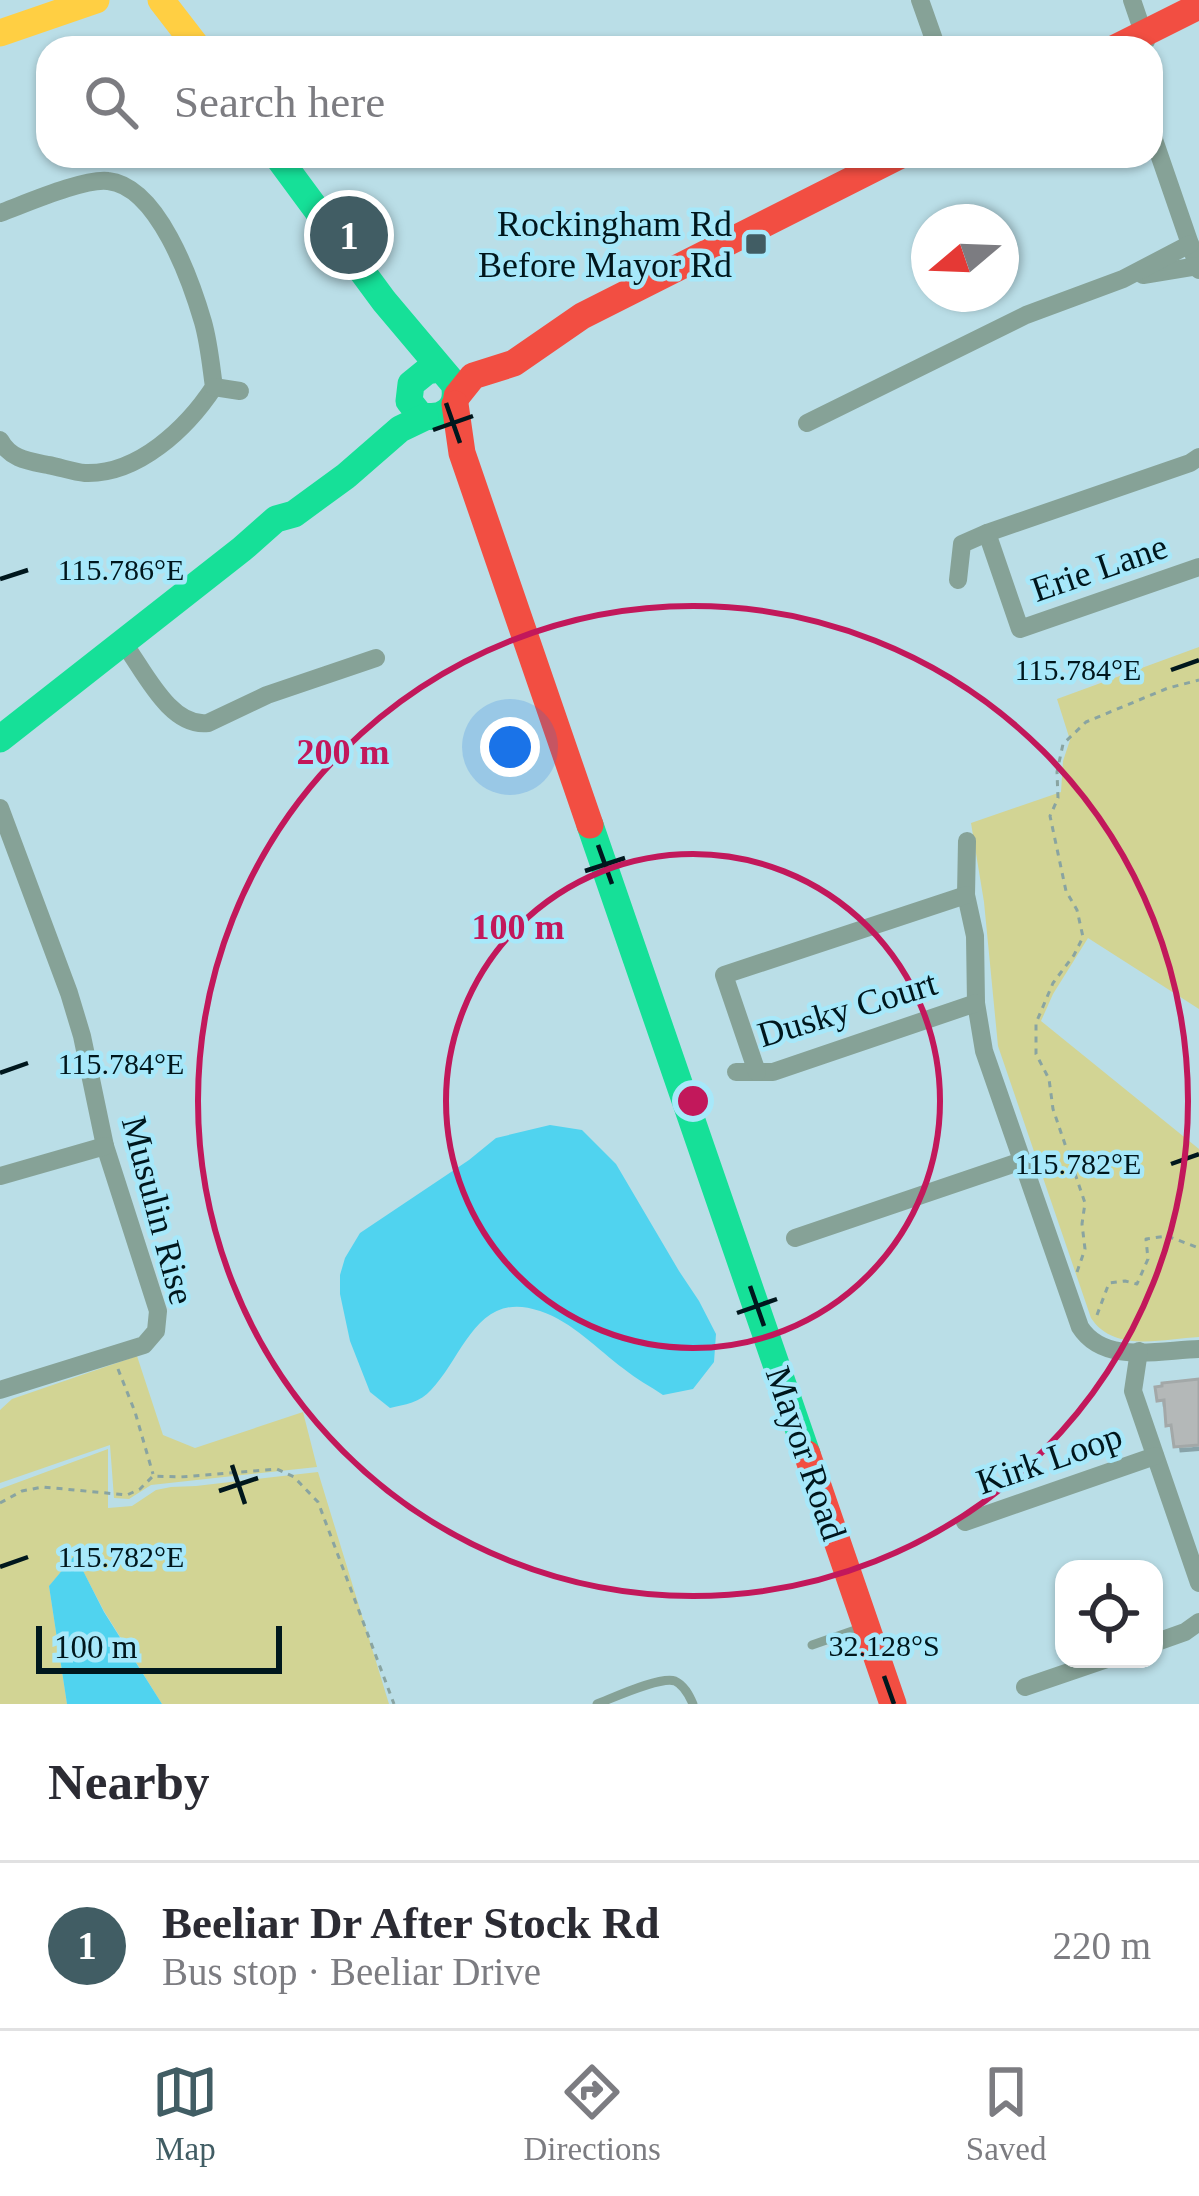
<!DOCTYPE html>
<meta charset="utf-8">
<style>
body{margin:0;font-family:Georgia,serif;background:#f2f2f3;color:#2b2b33}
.controls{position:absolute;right:36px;bottom:36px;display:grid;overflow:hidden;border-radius:24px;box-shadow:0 3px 9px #0004}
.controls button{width:108px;height:108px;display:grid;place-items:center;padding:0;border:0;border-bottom:3px solid #e1e1e2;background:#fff;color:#2b2b33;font:60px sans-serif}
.compass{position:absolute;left:911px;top:204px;width:108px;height:108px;border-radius:50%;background:#fff;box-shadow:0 3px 9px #0004;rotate:251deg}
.scale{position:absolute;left:36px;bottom:30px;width:246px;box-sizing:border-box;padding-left:12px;border:6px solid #00171d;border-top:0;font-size:33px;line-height:42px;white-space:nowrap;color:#00171d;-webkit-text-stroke:9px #a7e8fa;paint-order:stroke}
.you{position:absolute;left:510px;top:747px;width:42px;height:42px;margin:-30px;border:9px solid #fff;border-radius:50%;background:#1a73e8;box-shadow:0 0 0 18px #1a73e833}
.badge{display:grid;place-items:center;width:78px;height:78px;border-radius:50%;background:#415d64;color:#fff;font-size:39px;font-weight:700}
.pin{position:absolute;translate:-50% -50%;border:6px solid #fff;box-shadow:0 3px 12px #0006}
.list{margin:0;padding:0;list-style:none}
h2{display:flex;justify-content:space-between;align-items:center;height:156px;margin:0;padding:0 48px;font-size:51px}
h2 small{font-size:39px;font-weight:400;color:#7c7c81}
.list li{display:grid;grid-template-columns:78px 1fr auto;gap:36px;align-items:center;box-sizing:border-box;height:168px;padding:0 48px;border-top:3px solid #e1e1e2}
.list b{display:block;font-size:45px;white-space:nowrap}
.list p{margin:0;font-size:39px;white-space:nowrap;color:#7c7c81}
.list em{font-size:39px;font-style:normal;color:#7c7c81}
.icon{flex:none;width:66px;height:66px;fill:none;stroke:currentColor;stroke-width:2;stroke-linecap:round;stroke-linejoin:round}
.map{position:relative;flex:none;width:1199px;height:1704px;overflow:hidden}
.search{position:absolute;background:#fff;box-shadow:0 3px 9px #0004;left:36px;right:36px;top:36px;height:132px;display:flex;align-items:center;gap:30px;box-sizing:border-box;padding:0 42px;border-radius:36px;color:#7c7c81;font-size:45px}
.sheet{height:324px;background:#fff}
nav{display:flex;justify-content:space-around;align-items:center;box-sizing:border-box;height:168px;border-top:3px solid #e1e1e2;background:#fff;font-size:33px;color:#7c7c81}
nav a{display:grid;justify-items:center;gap:6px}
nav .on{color:#415d64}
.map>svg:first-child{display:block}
</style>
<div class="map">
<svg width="1199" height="1704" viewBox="0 0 1199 1704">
<defs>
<filter id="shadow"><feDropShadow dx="7" dy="4" stdDeviation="0" flood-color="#0004"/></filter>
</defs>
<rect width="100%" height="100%" fill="#badee7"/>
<g fill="#d2d494">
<path d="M1199,647V1009L1088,938L1053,994L1041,1021L1199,1149V1337C1163,1339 1114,1353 1091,1318L998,1046L984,902L971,823L1061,792L1063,761L1070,740L1057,699Z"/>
<path d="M137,1356L163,1435L195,1448L303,1412L317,1467L151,1485L129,1499L114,1498L110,1445L0,1483V1410L12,1399Z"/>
<path d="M108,1449V1508L132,1506L156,1490L171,1487L196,1486L318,1472L389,1704H162L104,1611L75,1556L49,1586L67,1704H0V1489Z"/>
</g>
<g fill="#50d3ef">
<path d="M550,1125L582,1130L616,1164L679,1271L699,1301L716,1334L714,1362L693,1389L663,1395C650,1386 636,1379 624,1369C597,1349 573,1322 540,1311C477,1289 464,1356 431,1390C421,1402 404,1405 390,1408L370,1392L350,1341L340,1294V1275L345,1258L360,1233L469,1160L496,1138Z"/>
<path d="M75,1555L104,1612L162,1704H67L49,1586Z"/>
</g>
<path fill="#b4b8b8" stroke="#a3a8a8" stroke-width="3" filter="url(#shadow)" d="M1199,1379V1445L1174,1447L1171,1425L1166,1426L1164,1400L1157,1401L1155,1387L1162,1386V1383Z"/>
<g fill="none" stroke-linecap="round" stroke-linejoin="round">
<g stroke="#89a4a1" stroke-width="3" stroke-dasharray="6 6" stroke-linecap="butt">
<path d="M1077,1272L1085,1249L1082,1224L1085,1203L1053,1109L1049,1079L1036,1054V1023L1053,983L1074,955L1083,937L1077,910L1066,891L1050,816L1058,798L1057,772L1063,744L1086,722L1168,688L1199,680"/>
<path d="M1097,1315L1109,1283L1125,1281L1137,1284L1148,1259L1146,1239L1167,1236L1199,1248"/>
<path d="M118,1369L135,1412L153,1474"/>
<path d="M0,1503L22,1491L43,1487L127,1495L140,1489L153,1476L180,1477L277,1469L294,1477L318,1502L394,1704"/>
</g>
<g stroke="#86a297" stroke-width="9">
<path d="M812,1645L861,1628"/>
<path d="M597,1704C613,1698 660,1676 675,1681C684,1685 689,1695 693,1704"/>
</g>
<g stroke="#86a297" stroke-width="18">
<path d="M920,0L937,48"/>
<path d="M1132,0L1146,41"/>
<path d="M1151,131L1199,270"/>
<path d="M0,213C25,204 84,178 108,181C158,186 191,281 203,322C209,343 211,366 214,387C187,428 138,475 85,473C73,472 60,467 48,465C28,461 10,459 0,440"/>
<path d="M1143,275L1198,266"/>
<path d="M214,387L240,391"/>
<path d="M807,423L1026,315L1123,279L1190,244"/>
<path d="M987,533L1020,629L1199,567"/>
<path d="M958,580L962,544L987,533L1190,463L1199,457"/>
<path d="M122,641C143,668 169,728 208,723L267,695L376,658"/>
<path d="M0,808L69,993L82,1036L105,1146L158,1311L156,1331L144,1345L0,1390"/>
<path d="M967,841L966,895L975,936L976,1003L984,1051L1080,1327C1104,1365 1160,1350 1199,1349"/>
<path d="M736,1072H773L976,1003"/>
<path d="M757,1072L724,975L966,895"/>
<path d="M0,1176L105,1146"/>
<path d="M795,1238L1022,1161"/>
<path d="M1139,1351L1133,1391L1199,1583"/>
<path d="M965,1522L1155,1456"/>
<path d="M1154,1643L1185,1632L1199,1622"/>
<path d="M1025,1687L1107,1659"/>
</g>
<g stroke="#16e098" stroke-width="27">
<path d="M277,156L384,301L454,384C460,408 443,421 420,415L409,401L411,384L427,371L440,369"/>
<path d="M0,739L242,549L276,519L294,514L346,476L400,429L425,417"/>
<path d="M590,825L807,1454"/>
</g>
<g stroke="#ffcf43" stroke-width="27">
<path d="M161,0L198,48"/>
<path d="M0,33L96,0"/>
</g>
<g stroke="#f24e42" stroke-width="27">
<path d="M1115,48L1199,6"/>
<path d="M457,396L473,376L514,363L582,316L899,156"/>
<path d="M455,404L462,453L590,825"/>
<path d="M807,1454L893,1704"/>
</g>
</g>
<path fill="none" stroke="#00171d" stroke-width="4.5" d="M446,403L460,443M433,430L473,416M0,579L28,570M1171,670L1199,660M598,845L612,884M585,871L625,858M0,1073L28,1063M1171,1164L1199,1154M750,1286L764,1326M737,1313L777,1299M232,1465L245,1504M219,1491L258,1478M0,1567L28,1557M884,1676L894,1704"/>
<g fill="none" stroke="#c2185b" stroke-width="6">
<circle cx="693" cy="1101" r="247"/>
<circle cx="693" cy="1101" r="495"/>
</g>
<rect fill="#415d64" stroke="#a7e8fa" stroke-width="4.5" x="744" y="232" width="24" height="24" rx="6"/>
<g text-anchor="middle" stroke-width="9" stroke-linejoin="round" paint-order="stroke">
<g font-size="36" fill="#00171d" stroke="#a7e8fa" text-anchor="end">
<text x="732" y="236">Rockingham Rd<tspan x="732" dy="41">Before Mayor Rd</tspan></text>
</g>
<g font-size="36" fill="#00171d" stroke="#a7e8fa">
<text transform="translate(1099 567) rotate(-19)" y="13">Erie Lane</text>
<text transform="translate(847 1008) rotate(-17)" y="13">Dusky Court</text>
<text transform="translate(159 1210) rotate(75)" y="13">Musulin Rise</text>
<text transform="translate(807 1453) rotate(71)" y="13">Mayor Road</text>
<text transform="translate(1049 1458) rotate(-19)" y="13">Kirk Loop</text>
</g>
</g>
<g font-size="30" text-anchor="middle" fill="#00171d" stroke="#a7e8fa" stroke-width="9" stroke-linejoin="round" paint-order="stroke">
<text x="121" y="580">115.786°E</text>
<text x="1078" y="680">115.784°E</text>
<text x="121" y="1074">115.784°E</text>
<text x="1078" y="1174">115.782°E</text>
<text x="121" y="1567">115.782°E</text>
<text x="884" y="1656">32.128°S</text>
</g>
<circle cx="693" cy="1101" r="18" fill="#c2185b" stroke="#a7e8fa" stroke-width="6"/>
<g font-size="36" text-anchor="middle" font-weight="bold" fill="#c2185b" stroke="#a7e8fa" stroke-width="9" stroke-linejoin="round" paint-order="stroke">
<text x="343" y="764">200 m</text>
<text x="518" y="939">100 m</text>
</g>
</svg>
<div class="controls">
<button><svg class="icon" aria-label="locate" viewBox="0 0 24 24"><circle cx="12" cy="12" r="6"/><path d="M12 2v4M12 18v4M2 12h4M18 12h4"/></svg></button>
</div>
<svg class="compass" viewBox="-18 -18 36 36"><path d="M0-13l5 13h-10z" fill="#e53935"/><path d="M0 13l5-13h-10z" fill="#7c7c81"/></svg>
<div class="scale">100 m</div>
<div class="you"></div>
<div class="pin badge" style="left:349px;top:235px">1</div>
<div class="search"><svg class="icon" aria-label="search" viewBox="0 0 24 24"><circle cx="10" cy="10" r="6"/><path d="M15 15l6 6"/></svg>Search here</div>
</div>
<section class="sheet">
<h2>Nearby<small></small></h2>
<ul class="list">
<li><span class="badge">1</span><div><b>Beeliar Dr After Stock Rd</b><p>Bus stop · Beeliar Drive</p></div><em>220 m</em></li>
</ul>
</section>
<nav>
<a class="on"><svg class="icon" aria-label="map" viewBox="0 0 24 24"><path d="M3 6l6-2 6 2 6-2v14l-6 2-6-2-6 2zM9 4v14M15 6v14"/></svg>Map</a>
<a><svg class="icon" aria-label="directions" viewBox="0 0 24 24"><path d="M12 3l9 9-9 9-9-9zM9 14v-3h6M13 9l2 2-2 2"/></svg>Directions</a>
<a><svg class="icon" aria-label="saved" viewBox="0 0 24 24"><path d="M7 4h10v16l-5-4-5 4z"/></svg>Saved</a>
</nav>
